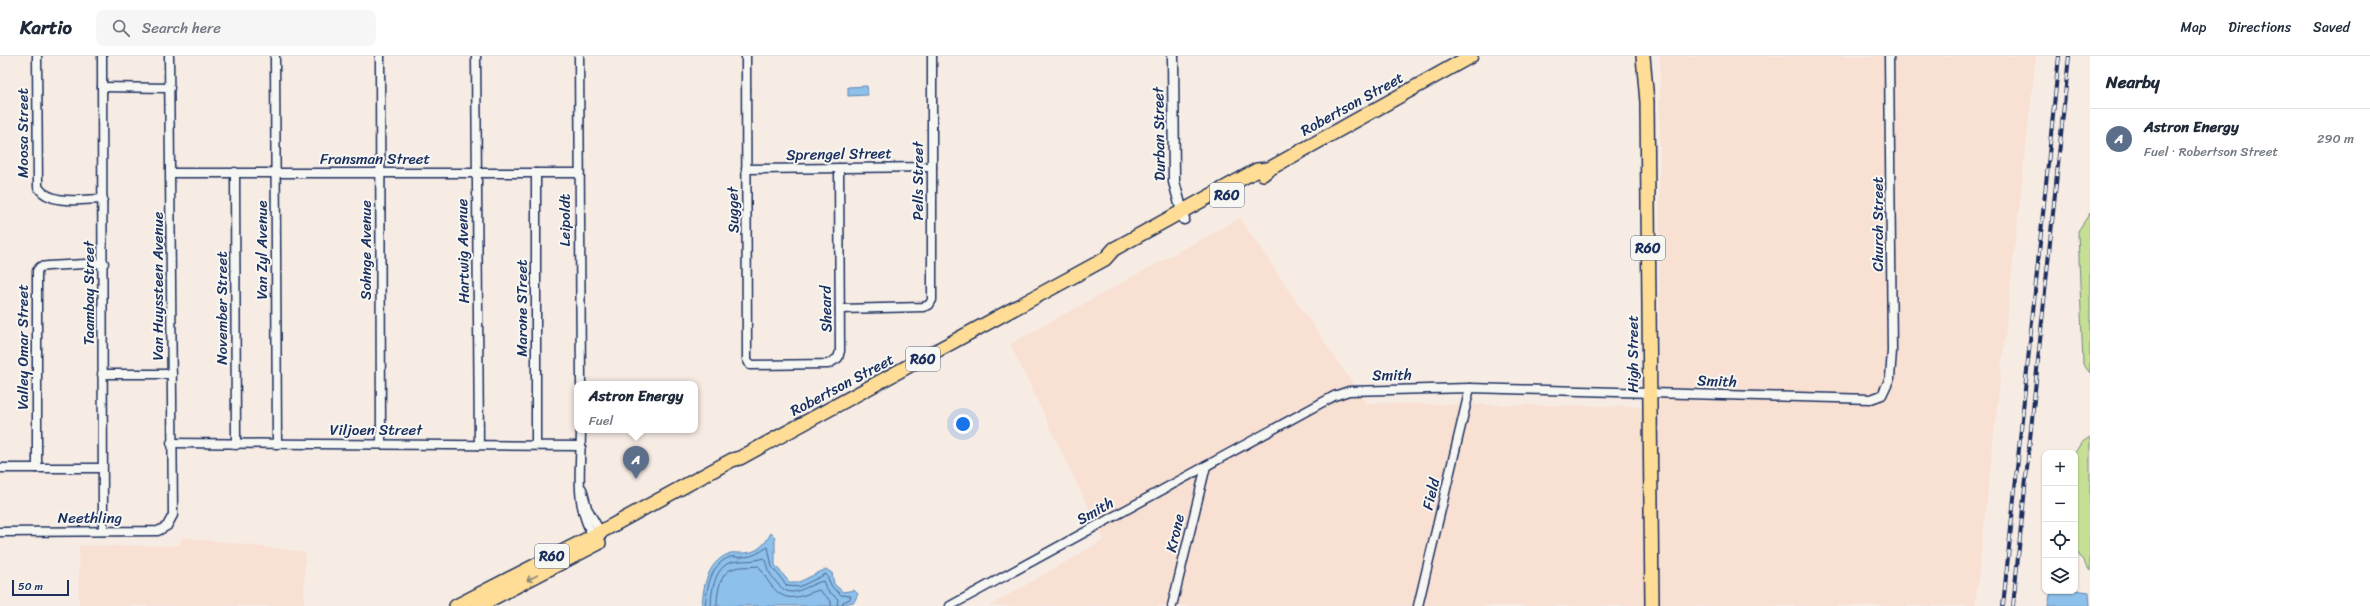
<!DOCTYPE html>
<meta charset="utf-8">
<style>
body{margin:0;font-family:Sriracha,sans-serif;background:#f6f6f7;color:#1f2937}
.controls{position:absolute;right:12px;bottom:12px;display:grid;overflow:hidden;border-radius:8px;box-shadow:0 1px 3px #0004}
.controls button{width:36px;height:36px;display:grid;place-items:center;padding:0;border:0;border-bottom:1px solid #e0e1e3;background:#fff;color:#1f2937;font:20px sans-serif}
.scale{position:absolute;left:12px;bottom:10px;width:57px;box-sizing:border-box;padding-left:4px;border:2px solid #1b2f5e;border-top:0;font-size:11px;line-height:14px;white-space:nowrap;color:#1b2f5e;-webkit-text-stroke:3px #f6f6f2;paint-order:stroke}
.you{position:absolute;left:963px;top:368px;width:14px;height:14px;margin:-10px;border:3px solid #fff;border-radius:50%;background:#1a73e8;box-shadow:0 0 0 6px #1a73e833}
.badge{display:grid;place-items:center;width:26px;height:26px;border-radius:50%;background:#7c3aed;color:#fff;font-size:13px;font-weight:700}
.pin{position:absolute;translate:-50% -33px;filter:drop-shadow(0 1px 2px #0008)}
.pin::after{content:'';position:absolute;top:21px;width:14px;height:12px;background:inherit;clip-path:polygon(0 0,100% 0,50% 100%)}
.popup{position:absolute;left:574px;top:325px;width:124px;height:52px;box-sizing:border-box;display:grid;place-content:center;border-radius:8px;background:#fff;filter:drop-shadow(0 1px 3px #0005);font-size:13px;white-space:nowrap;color:#747a83}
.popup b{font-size:15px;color:#1f2937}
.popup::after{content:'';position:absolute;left:50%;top:100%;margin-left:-8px;border:8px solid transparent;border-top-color:#fff}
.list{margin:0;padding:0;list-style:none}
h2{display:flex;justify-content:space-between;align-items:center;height:52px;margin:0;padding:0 16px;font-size:17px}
h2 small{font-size:13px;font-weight:400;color:#747a83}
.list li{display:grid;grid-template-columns:26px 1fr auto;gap:12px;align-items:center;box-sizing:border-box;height:60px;padding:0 16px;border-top:1px solid #e0e1e3}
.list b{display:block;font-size:15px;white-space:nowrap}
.list p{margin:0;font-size:13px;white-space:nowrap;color:#747a83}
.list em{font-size:13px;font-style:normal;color:#747a83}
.icon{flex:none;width:22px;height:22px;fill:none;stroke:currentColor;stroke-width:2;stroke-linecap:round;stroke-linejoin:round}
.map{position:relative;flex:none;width:2090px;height:550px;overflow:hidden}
header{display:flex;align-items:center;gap:24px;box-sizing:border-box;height:56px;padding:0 20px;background:#fff;border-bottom:1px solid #e0e1e3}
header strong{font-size:19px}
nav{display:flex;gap:22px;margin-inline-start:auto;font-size:14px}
.search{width:280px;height:36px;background:#f6f6f7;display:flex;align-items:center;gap:10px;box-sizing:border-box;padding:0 14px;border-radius:8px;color:#747a83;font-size:15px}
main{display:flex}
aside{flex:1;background:#fff}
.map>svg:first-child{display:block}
</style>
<header>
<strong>Kartio</strong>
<div class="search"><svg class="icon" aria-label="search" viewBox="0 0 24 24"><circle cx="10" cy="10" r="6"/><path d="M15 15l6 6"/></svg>Search here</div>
<nav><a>Map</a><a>Directions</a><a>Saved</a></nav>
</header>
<main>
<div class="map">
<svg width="2090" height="550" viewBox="0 0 2090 550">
<rect width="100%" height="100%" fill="#f7ece4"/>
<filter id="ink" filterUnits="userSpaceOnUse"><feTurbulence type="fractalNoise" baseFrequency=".025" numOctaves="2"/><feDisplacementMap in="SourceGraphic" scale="8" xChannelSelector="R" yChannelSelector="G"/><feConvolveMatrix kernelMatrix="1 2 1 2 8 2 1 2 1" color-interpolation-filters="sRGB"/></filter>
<g filter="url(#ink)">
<g fill="#f8e0d3">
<path d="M1660,0H2036L1975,550H989L1104,484L1010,288L1240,162L1366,347L1659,351Z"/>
<path d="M183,481L305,496L304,550H79V490H178Z"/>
</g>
<g fill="#c7df95" stroke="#71877a">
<path d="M2090,157V317L2083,308L2078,175Z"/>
<path d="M2090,381V515L2075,493V397L2081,387Z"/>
</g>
<g fill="#8dc0ea" stroke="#5f86b2">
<path d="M867,30L868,39L848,40V31Z"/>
<path d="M771,477L775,481V509L790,527H797L826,513L832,517L834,528L843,536L854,534L858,538L854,546L834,550H702C703,531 707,507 728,498C731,496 736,497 740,497C756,498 764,490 771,477Z"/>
<path d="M2075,534L2089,536L2090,550H2048L2050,539L2055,535Z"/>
</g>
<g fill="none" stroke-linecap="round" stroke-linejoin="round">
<g stroke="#496996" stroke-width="1">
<path d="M705,550C707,533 710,508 730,501C733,500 739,502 742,501C754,501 759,496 768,491L772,511L787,530L799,531L826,518L832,531L841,539L851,540L850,543L843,546L842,550"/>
<path d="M711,550C711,536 715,510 732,506C742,504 753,506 763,502C767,505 766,511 769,516C790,549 796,533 823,525L827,534L838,543L837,550"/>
<path d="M717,550C717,538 719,518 732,513C739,510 751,511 758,510C762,513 765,521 768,525C785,550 797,541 819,534L831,545V550"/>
</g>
<g stroke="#1b2f5e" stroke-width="11">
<g id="minor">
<path d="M37,0L38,131C50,150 84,143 103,143"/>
<path d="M102,0L103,475"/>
<path d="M275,0L277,388"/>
<path d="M380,0L381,388"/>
<path d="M476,0L479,389"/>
<path d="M579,0L581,328"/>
<path d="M746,0L747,303L750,309L828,308L838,302L840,295L839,112"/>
<path d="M102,31L170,32"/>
<path d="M746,113L932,111"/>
<path d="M235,116L236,389"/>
<path d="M171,117H579"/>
<path d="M840,253L923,251L929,249L932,244V0"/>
<path d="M102,318H172"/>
<path d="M581,374C581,412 573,450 595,483"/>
<path d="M171,387L581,390"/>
<path d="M536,388V117"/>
<path d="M0,412H102"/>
<path d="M37,412V215L40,211L48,210L104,207"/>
<path d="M582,433L587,452L602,479"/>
<path d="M0,476L158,475L167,470L173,459L169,0"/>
<path d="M950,550L1334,340L1349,335L1470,332L1871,343L1882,339L1890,322L1892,295L1889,0"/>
<path d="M1172,550L1206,410"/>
<path d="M1418,550L1470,332"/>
</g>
</g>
<g stroke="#1b2f5e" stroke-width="13">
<path id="tertiary" d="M1173,0L1174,126L1184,163"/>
</g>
<g stroke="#1b2f5e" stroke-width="16">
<g id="primary">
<path d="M1643,0L1647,46L1652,550"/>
<path d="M1263,118L1269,113L1471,0"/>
<path d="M456,550L593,480L732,404L740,402L1105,203L1114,193L1257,114L1269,113"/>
<path d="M478,550L599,487"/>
</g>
</g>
<use href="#minor" stroke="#f6f6f2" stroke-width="8"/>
<use href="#tertiary" stroke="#f6f6f2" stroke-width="10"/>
<use href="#primary" stroke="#ffdd96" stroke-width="13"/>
<g stroke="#1b2f5e" stroke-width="4">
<g id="rail">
<path d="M2003,550L2059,0"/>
<path d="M2013,550L2069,0"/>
</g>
</g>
<use href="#rail" stroke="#f6f6f2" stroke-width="2.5" stroke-dasharray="8" stroke-linecap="butt"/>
</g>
<defs><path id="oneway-shaft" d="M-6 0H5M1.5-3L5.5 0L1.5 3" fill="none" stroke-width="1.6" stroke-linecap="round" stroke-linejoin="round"/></defs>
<use stroke="#8d867a" href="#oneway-shaft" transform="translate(532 522) rotate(152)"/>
</g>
<g text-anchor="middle" stroke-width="4" stroke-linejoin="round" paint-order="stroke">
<g fill="#f6f6f2" stroke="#5d6b8a" stroke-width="1">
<rect x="1210" y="127" width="34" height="24" rx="3"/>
<rect x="1631" y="180" width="34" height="24" rx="3"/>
<rect x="906" y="291" width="34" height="24" rx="3"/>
<rect x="535" y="488" width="34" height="24" rx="3"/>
</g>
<g font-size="14" font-weight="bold" fill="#1b2f5e">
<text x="1227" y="144">R60</text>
<text x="1648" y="197">R60</text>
<text x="923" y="308">R60</text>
<text x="552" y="505">R60</text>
</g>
<g font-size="15" fill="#1b2f5e" stroke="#f6f6f2">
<text transform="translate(1352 48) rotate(-29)" y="5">Robertson Street</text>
<text transform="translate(23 77) rotate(-90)" y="5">Moosa Street</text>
<text transform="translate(1159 78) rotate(-91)" y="5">Durban Street</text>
<text transform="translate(839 98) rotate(-1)" y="5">Sprengel Street</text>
<text x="375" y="108">Fransman Street</text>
<text transform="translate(918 125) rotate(-90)" y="5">Pells Street</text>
<text transform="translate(733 154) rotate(-91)" y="5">Sugget</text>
<text transform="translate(565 164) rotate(-90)" y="5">Leipoldt</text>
<text transform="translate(1878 168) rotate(-90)" y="5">Church Street</text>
<text transform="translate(262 194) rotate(-90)" y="5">Van Zyl Avenue</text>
<text transform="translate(366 194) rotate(-90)" y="5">Sohnge Avenue</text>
<text transform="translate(463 195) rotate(-91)" y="5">Hartwig Avenue</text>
<text transform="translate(158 230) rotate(-90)" y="5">Van Huyssteen Avenue</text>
<text transform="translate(89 237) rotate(-90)" y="5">Taambay Street</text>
<text transform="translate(222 252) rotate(-90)" y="5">November Street</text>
<text transform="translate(522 252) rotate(-90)" y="5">Marone STreet</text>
<text transform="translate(826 253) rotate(-91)" y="5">Sheard</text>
<text transform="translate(23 291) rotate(-90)" y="5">Valley Omar Street</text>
<text transform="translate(1633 298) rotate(-90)" y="5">High Street</text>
<text transform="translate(1392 319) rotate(-1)" y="5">Smith</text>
<text transform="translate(1717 325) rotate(2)" y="5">Smith</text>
<text transform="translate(842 329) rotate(-28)" y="5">Robertson Street</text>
<text x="376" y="379">Viljoen Street</text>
<text transform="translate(1431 438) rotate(-77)" y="5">Field</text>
<text transform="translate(1095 455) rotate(-29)" y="5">Smith</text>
<text x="90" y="467">Neethling</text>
<text transform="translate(1175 477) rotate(-77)" y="5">Krone</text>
</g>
</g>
</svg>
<div class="controls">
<button>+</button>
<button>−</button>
<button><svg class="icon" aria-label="locate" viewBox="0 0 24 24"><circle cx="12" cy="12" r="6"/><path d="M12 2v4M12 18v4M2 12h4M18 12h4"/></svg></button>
<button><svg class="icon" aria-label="layers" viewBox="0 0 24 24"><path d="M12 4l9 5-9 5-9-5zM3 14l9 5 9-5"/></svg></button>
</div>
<div class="scale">50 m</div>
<div class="you"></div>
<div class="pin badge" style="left:636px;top:423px;background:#5c6f8a">A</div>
<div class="popup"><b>Astron Energy</b>Fuel</div>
</div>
<aside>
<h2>Nearby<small></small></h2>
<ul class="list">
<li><span class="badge" style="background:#5c6f8a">A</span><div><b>Astron Energy</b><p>Fuel · Robertson Street</p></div><em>290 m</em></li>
</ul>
</aside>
</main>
